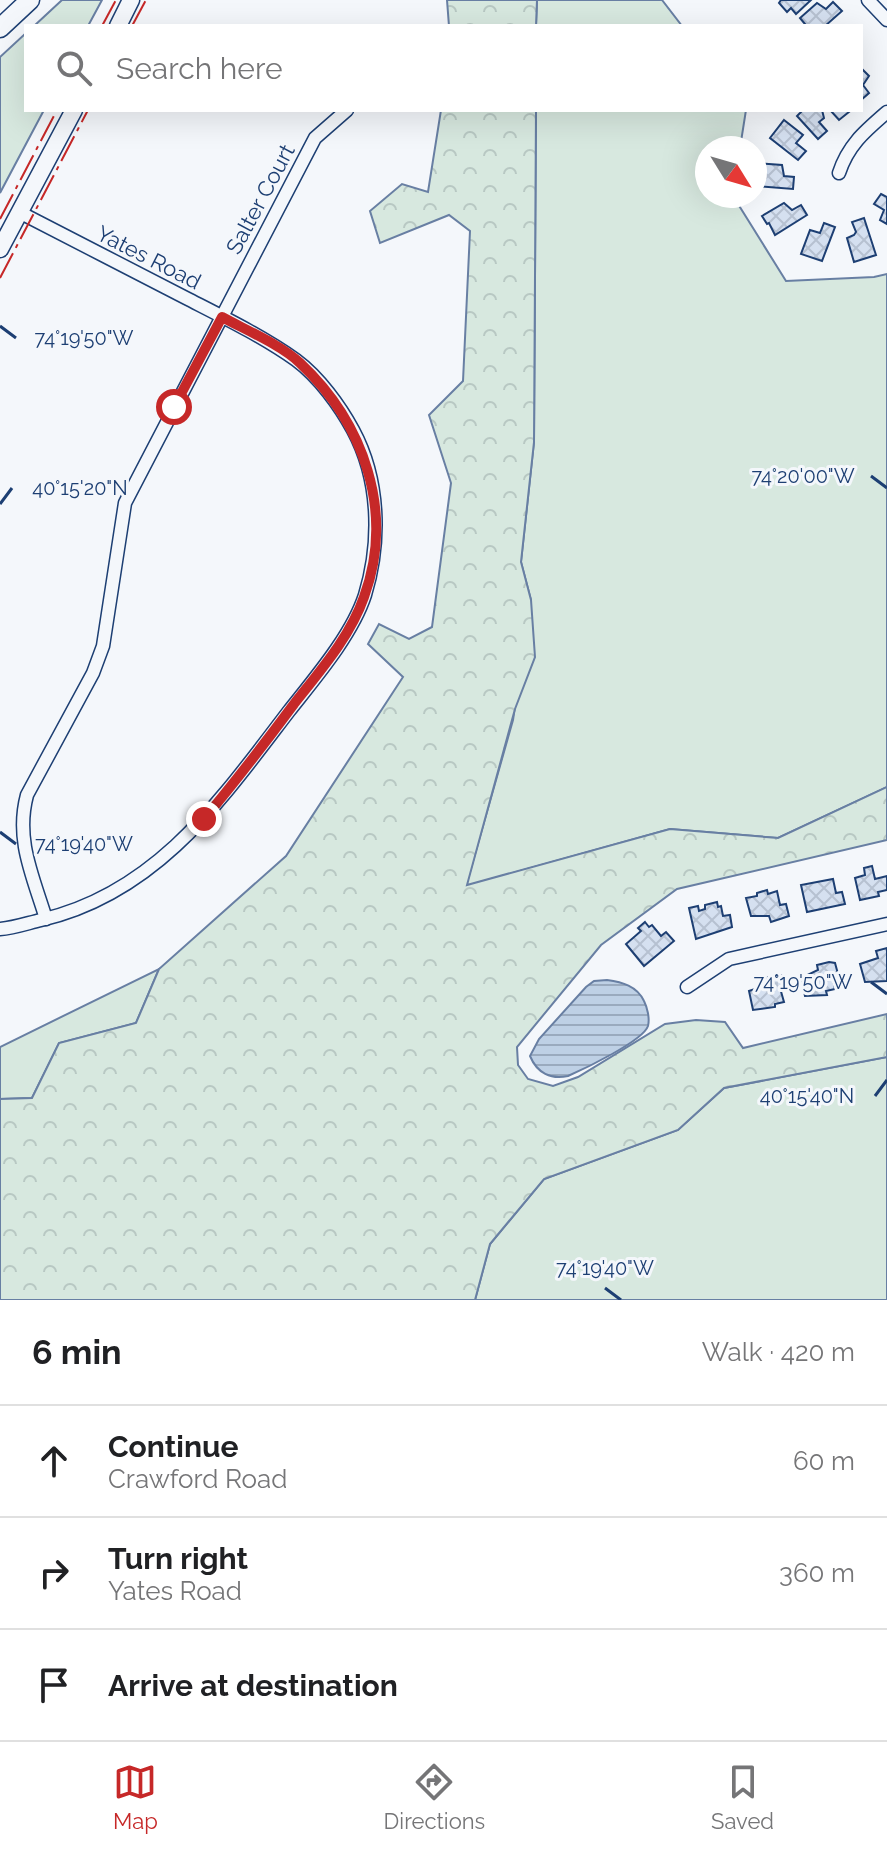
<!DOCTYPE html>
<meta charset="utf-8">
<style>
body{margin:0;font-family:Raleway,sans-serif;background:#f2f2f2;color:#202124}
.compass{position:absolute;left:695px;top:136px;width:72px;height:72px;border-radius:50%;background:#fff;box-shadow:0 8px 32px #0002;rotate:127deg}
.stop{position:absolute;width:24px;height:24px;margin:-18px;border:6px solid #c62828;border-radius:50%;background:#fff}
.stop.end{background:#c62828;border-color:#fff;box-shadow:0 2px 8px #0008}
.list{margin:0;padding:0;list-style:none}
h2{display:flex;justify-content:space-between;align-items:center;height:104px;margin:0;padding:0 32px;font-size:34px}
h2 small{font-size:26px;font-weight:400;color:#757577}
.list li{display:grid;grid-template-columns:52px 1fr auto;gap:24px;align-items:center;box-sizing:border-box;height:112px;padding:0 32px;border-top:2px solid #e0e0e0}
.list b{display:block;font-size:30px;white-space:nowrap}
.list p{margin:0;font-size:26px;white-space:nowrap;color:#757577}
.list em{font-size:26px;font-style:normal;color:#757577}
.icon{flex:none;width:44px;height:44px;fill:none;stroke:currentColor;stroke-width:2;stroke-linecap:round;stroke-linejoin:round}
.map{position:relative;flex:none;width:887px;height:1300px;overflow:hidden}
.search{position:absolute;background:#fff;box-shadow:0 8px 32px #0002;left:24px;right:24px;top:24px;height:88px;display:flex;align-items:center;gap:20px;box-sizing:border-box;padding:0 28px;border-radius:0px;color:#757577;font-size:30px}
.sheet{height:440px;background:#fff}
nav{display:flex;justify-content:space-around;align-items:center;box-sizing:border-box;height:112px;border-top:2px solid #e0e0e0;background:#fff;font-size:22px;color:#757577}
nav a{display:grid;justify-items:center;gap:4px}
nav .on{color:#c62828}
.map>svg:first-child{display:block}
</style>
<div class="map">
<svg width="887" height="1300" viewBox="0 0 887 1300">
<defs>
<pattern id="forest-crowns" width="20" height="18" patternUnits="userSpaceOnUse" patternTransform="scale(2)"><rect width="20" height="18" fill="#d7e8df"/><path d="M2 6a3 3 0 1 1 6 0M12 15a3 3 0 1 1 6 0" fill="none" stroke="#b8c8c3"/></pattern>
<pattern id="water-rules" width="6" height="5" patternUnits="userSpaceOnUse" patternTransform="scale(2)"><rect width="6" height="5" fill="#bed0e5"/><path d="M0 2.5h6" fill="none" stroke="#9aaabe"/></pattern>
<pattern id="building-cross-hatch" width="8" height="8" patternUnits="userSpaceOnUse" patternTransform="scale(2)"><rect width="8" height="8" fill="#d5e0f0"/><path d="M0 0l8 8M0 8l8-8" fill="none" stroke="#b6c1d1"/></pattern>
</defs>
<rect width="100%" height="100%" fill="#f4f7fb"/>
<g fill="#d7e8df" stroke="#687fa3" stroke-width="2">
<path d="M62,0H102L88,26H34Z"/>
<path d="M537,0H662L682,26H536Z"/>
<path d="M26,33V110H44L0,193V57Z"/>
<path d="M536,110H746L740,148H707V196H733L786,281L874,277L887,274V787L778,838L670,829L466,886L513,720L531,600L521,562L534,442Z"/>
<path d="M159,969L136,1023L59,1043L32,1098L0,1099V1047Z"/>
<path d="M887,1057V1300H475L490,1244L544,1179L678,1130L724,1088Z"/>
</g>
<g fill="url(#forest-crowns)" stroke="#687fa3" stroke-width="2">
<path d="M447,0H537L536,26H449Z"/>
<path d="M441,110H536L534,442L521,562L531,600L535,657L515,709L467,885L670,829L778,838L887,787V840L677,889L601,945L517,1047L518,1065L528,1079L553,1086L578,1077L665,1024L696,1020L725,1022L743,1048L887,1014V1057L724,1088L678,1130L544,1179L490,1244L475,1300H0V1099L32,1098L59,1043L136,1023L159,969L286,856L403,677L368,644L379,624L409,639L432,627L451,483L429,415L463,381L470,231L449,215L380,243L370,211L402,184L428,192Z"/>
</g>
<path fill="url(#water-rules)" stroke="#687fa3" stroke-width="2" d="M607,980C622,982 637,986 644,1001C647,1007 650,1018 648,1026C643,1041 584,1069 568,1076C551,1080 537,1073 530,1056L539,1039L586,987L594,981Z"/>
<g fill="url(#building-cross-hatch)" stroke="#1d3f73" stroke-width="2">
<path d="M781,0H811L796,14L791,8L787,12L779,3Z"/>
<path d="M833,2L842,11L825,26H803L805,24L800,18L817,3L826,9Z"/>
<path d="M861,68L869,76L863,85L869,93L861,100Z"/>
<path d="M799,110H822L824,118L819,122L827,131L818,139L797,116L801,112Z"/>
<path d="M830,110H847L849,112L839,120Z"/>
<path d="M784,120L803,135L796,143L806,151L798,160L770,138Z"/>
<path d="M757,163L782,165L784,176L794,177L793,189L755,186Z"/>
<path d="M881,194L887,197V224L880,220L884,210L874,204Z"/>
<path d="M784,203L792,210L801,205L807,215L775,235L769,223L767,224L762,216Z"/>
<path d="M864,218L876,255L854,262L847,238L854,235L856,232L852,222Z"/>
<path d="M824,223L835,227L822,261L801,254L810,230L820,233Z"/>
<path d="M872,866L875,879L887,876V890L878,892L879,896L860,900L855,878L865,875L864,868Z"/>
<path d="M833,879L836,893L842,892L845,904L807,912L801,885Z"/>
<path d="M767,890L768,894L777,891L780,905L786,904L789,916L771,922L769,916H751L746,898L757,896V893Z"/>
<path d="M717,902L718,907L721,906L723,916L730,915L732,927L696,939L689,908L698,906L699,911L705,909V905Z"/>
<path d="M645,922L649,927L652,925L661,936L666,932L674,941L644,966L626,944L641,931L638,928Z"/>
<path d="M887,948V981L865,982L860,964L878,958L876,951Z"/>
<path d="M829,962L835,963L838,974L832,976L835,989L826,991L827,995L805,996L801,978L818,970L817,965Z"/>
<path d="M778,975L784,976L786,986L780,988L784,1002L775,1004V1007L753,1010L749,991L767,985L765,978Z"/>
</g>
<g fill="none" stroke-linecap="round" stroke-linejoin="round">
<g stroke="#1d3f73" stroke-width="15">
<g id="minor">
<path d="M868,0L887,20"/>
<path d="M839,173C848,145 865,131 887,112"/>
<path d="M46,919C33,876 15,840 27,795L93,673L103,646L125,503L315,138L347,110"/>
<path d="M0,929C14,928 28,923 41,920C157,893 221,800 289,711C315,678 352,635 365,595C381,542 380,480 353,430C340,406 319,377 296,360C262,336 223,317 186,298C130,269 75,241 19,212"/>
<path d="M687,987L729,959L887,924"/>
</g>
</g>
<g stroke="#1d3f73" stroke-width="19">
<g id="major">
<path d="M118,26L131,0"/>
<path d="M0,249L74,110"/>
</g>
</g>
<g stroke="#1d3f73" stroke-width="21">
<path id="highway" d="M0,28L30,0"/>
</g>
<use href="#minor" stroke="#f4f7fb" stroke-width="12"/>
<use href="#major" stroke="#f4f7fb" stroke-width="16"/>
<use href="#highway" stroke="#f4f7fb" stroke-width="18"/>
<g stroke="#c62828" stroke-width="2" stroke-dasharray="28 6 4 6" stroke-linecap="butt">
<path d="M102,26L116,0"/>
<path d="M132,26L146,0"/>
<path d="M0,219L57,110"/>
<path d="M0,278L88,110"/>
</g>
</g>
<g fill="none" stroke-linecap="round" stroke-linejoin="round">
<path stroke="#c62828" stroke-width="10" d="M174,407L222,317C246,330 281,345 300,363C364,423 395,512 364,597C350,637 320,671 294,704C265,743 235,782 204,819"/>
</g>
<path fill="none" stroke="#1d3f73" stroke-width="3" d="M0,326L16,338M871,476L887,488M0,504L12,488M0,832L16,844M871,982L887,994M875,1096L887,1080M605,1288L621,1300"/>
<g text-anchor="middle" stroke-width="6" stroke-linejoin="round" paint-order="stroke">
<g font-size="22" fill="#1d3f73" stroke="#f4f7fb">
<text transform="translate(260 199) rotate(-62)" y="8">Salter Court</text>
<text transform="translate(149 257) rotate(27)" y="8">Yates Road</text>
</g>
</g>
<g font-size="20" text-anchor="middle" fill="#1d3f73" stroke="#f4f7fb" stroke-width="6" stroke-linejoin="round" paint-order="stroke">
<text x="84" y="345">74°19'50"W</text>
<text x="803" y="483">74°20'00"W</text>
<text x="80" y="495">40°15'20"N</text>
<text x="84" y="851">74°19'40"W</text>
<text x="803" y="989">74°19'50"W</text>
<text x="807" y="1103">40°15'40"N</text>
<text x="605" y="1275">74°19'40"W</text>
</g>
</svg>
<svg class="compass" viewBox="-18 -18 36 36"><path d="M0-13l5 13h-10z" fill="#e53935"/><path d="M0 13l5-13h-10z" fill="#757577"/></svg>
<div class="stop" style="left:174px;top:407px"></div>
<div class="stop end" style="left:204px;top:819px"></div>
<div class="search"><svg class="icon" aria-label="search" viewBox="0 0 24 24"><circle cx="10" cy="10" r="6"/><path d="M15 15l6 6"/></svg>Search here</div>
</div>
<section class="sheet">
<h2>6 min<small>Walk · 420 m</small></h2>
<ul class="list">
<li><svg class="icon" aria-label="ahead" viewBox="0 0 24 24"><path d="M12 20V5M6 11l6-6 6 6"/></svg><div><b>Continue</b><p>Crawford Road</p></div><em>60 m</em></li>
<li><svg class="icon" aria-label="right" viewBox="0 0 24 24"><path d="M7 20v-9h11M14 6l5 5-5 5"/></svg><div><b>Turn right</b><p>Yates Road</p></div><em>360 m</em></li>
<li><svg class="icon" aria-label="arrive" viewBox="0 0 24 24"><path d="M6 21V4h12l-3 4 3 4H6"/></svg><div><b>Arrive at destination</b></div></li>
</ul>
</section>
<nav>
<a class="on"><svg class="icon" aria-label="map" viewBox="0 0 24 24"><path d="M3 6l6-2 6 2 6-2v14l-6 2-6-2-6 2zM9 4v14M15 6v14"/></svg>Map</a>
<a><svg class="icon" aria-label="directions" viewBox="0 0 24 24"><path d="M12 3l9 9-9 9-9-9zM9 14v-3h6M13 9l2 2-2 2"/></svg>Directions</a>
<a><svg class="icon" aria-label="saved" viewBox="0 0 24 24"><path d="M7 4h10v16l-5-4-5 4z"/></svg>Saved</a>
</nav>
